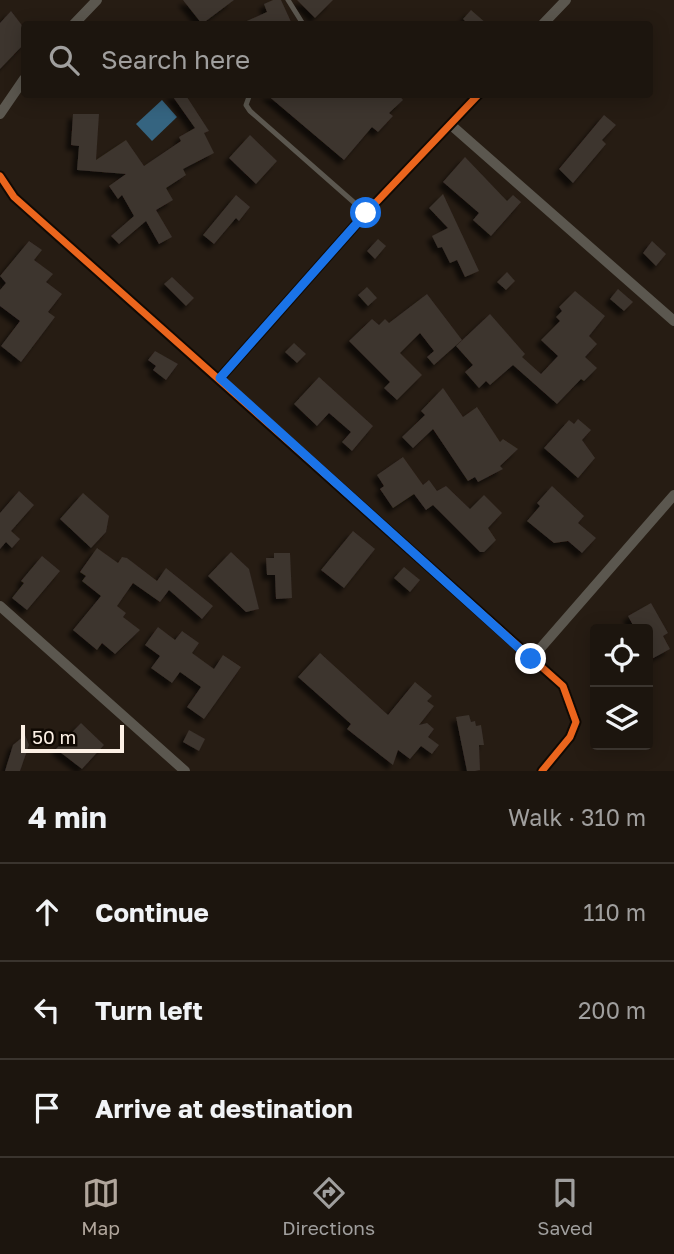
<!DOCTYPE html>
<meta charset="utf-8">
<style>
body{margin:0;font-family:"Golos Text",sans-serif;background:#29221c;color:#f1f3f6}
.controls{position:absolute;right:21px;bottom:21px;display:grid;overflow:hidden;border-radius:7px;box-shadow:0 4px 18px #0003}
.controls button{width:63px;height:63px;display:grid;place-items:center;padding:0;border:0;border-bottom:2px solid #3a342e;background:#1c150e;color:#f1f3f6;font:35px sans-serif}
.scale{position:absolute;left:21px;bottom:18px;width:103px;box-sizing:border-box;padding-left:7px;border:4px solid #fcf0e5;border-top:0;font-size:19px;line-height:24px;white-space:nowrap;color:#fcf0e5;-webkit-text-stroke:5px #100903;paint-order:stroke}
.stop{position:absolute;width:21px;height:21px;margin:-16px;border:5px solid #1a73e8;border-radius:50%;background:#fff}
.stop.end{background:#1a73e8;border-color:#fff;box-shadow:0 2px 7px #0008}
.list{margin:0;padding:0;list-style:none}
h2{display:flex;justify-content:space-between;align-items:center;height:91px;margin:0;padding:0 28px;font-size:30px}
h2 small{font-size:23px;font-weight:400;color:#a09f9e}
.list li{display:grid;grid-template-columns:46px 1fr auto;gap:21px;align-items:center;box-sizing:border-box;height:98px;padding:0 28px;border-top:2px solid #3a342e}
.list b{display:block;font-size:26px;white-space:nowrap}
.list em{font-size:23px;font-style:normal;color:#a09f9e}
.icon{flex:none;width:38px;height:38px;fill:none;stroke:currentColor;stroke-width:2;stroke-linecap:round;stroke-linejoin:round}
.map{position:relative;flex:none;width:674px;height:771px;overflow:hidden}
.search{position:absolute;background:#1c150e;box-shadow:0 4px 18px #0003;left:21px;right:21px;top:21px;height:77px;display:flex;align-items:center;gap:18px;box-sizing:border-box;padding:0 24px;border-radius:7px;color:#a09f9e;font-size:26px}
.sheet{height:385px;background:#1c150e}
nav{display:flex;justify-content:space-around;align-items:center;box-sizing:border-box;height:98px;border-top:2px solid #3a342e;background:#1c150e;font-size:19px;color:#a09f9e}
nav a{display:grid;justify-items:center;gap:4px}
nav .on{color:#b1a69c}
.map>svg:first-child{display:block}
</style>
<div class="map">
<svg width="674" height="771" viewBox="0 0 674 771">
<defs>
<filter id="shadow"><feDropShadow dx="-5" dy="5" stdDeviation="2" flood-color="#0009"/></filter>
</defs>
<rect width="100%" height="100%" fill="#261c13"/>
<path fill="#356480" d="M162,100L177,117L152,141L136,124Z"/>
<g fill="#3d342e" filter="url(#shadow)">
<path d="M183,0H234L202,24Z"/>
<path d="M273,0H281L292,24H240L267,12L264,4Z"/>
<path d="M297,0H333L315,18Z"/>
<path d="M471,10L487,24H468L463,19Z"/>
<path d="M11,11L24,28V44L0,69V23Z"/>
<path d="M171,94H185L209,131L204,133L214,153L183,169L186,175L166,188L173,200L156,210L172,237L159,244L146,221L119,244L111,236L134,216L122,195L118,199L109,186L126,174L77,170L79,146L71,145L73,114H99L96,160L126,140L144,166L181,141L179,137L195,128Z"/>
<path d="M266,94H398L403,100L389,113L393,116L378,132L372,127L344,160Z"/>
<path d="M604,115L616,125L602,140L606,144L573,183L559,169Z"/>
<path d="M250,135L277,161L256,184L229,158Z"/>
<path d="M465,157L507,201L513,195L521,202L491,236L473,220L479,213L443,182Z"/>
<path d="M443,194L479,271L465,277L457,260L450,263L442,247L438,248L432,236L448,228L429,208Z"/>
<path d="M236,195L250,207L239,221L236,218L214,244L203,235Z"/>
<path d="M378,239L386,246L375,259L367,251Z"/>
<path d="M29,241L42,250L34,260L53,274L46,282L62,294L48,312L55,317L21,362L1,346L20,321L0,306V290L6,283L0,276Z"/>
<path d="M652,241L666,254L656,266L643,253Z"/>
<path d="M507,272L515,281L506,290L497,282Z"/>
<path d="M172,277L194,298L186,306L164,284Z"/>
<path d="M367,287L377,298L368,306L358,295Z"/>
<path d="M618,289L633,302L624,311L610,299Z"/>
<path d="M575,291L605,316L589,336L597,344L585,357L597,368L584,381L581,379L557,404L513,365L490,385L486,381L479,388L465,372L473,365L456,346L490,314L525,354L522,357L541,374L558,356L541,340L560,321L556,317L562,311L559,307Z"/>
<path d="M427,294L462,340L434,365L427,357L434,351L420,333L400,353L422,375L397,400L384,388L390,382L349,341L372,319L379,325L385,319L389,323Z"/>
<path d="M294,343L306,354L297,363L285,352Z"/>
<path d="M155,351L178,364L166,380L153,370L156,366L148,360Z"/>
<path d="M319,377L373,426L352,451L342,442L351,432L329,413L317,426L294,404Z"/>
<path d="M443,388L463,417L477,407L500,442L503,439L518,449L500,466L503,469L478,482L475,477L468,481L433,429L413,448L402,437L425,415L421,411Z"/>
<path d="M578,419L591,430L582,440L595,458L578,478L544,448L569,420L574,424Z"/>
<path d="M403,457L423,485L429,480L437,491L446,486L470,509L484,495L502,513L488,528L496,540L484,552H480L433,505L426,510L414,494L393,508L380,489L384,486L377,475Z"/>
<path d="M552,486L584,516L578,523L596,538L582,553L568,541L554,543L527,521L540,506L537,503Z"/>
<path d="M19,491L34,505L11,531L20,539L12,548L6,542L0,549V513Z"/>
<path d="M83,493L109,516L106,532L91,548L60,519Z"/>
<path d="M353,531L375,549L344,588L321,570Z"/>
<path d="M97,548L118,563L122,557L127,558L157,581L166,568L213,606L202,619L169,590L160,602L133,583L117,606L126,613L123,617L140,630L115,654L102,643L97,650L73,630L101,596L82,581L86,576L80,572Z"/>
<path d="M231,552L249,569L259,609L246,612L208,576Z"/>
<path d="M274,553H290L292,598L276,599L275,575H267L266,558H274Z"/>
<path d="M42,556L60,571L27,610L12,598L24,583L21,581Z"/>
<path d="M404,567L420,580L410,592L394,578Z"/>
<path d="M651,603L668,633L663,636L670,649L648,661V629H635L628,616Z"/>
<path d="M158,627L175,640L182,631L199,643L192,653L214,669L223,655L241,667L204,719L187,707L201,687L180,672L172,683L151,668L160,656L145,645Z"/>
<path d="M320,653L388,715L415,682L432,696L427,701L434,706L419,725L427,723L434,729L428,737L439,745L432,754L421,746L410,759L398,750L393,765L347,729L351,724L298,677Z"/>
<path d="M469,715L471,722L475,721L476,726L481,725L484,745H479L480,770L475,771H467L456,717Z"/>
<path d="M81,723L104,745L82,769L56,749Z"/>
<path d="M189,730L205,739L199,751L183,742Z"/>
<path d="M25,735L29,745L20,771H5L13,745Z"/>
</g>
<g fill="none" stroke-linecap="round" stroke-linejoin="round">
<g stroke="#5b574f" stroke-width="5">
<path d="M288,0L303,24"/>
<path d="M250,94L246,105L250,111L366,213"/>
</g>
<g stroke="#5b574f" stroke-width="10">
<path d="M74,24L97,0"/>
<path d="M543,24L566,0"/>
<path d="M0,114L24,79"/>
<path d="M451,125L674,321"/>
<path d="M0,176L14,197L563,686L576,722L570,737L542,771"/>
<path d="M220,378L366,213L479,94"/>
<path d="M0,606L185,771"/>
<path d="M531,659L674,495"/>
</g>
<g stroke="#100903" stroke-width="11">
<g id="cycleway">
<path d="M0,176L14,197L563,686L576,722L570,737L542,771"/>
<path d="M220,378L366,213L479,94"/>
</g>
</g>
<use href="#cycleway" stroke="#eb651d" stroke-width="7"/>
</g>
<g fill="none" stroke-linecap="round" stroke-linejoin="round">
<path stroke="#1a73e8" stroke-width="9" d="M366,213L220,378L531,659"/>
</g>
</svg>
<div class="controls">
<button><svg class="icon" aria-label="locate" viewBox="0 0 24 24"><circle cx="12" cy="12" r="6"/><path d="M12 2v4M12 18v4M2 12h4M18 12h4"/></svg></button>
<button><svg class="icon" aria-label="layers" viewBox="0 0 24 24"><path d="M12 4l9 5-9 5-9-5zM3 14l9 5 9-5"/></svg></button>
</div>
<div class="scale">50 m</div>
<div class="stop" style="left:366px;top:213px"></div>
<div class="stop end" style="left:531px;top:659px"></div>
<div class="search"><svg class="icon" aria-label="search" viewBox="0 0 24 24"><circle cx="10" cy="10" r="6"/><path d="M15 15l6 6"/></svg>Search here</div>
</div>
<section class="sheet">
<h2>4 min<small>Walk · 310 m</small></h2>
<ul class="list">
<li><svg class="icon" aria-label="ahead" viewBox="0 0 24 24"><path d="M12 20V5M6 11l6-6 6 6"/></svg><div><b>Continue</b></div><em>110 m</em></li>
<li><svg class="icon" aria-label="left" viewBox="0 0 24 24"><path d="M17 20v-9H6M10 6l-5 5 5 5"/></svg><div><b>Turn left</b></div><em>200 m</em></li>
<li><svg class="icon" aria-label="arrive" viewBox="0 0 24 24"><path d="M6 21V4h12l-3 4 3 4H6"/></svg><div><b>Arrive at destination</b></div></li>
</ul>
</section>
<nav>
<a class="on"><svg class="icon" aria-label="map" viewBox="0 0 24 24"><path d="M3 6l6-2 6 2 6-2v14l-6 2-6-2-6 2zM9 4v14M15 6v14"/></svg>Map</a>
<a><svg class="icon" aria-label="directions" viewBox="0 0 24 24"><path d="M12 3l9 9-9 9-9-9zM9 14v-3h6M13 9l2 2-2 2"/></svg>Directions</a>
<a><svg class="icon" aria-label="saved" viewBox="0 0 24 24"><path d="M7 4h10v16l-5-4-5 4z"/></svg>Saved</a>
</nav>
